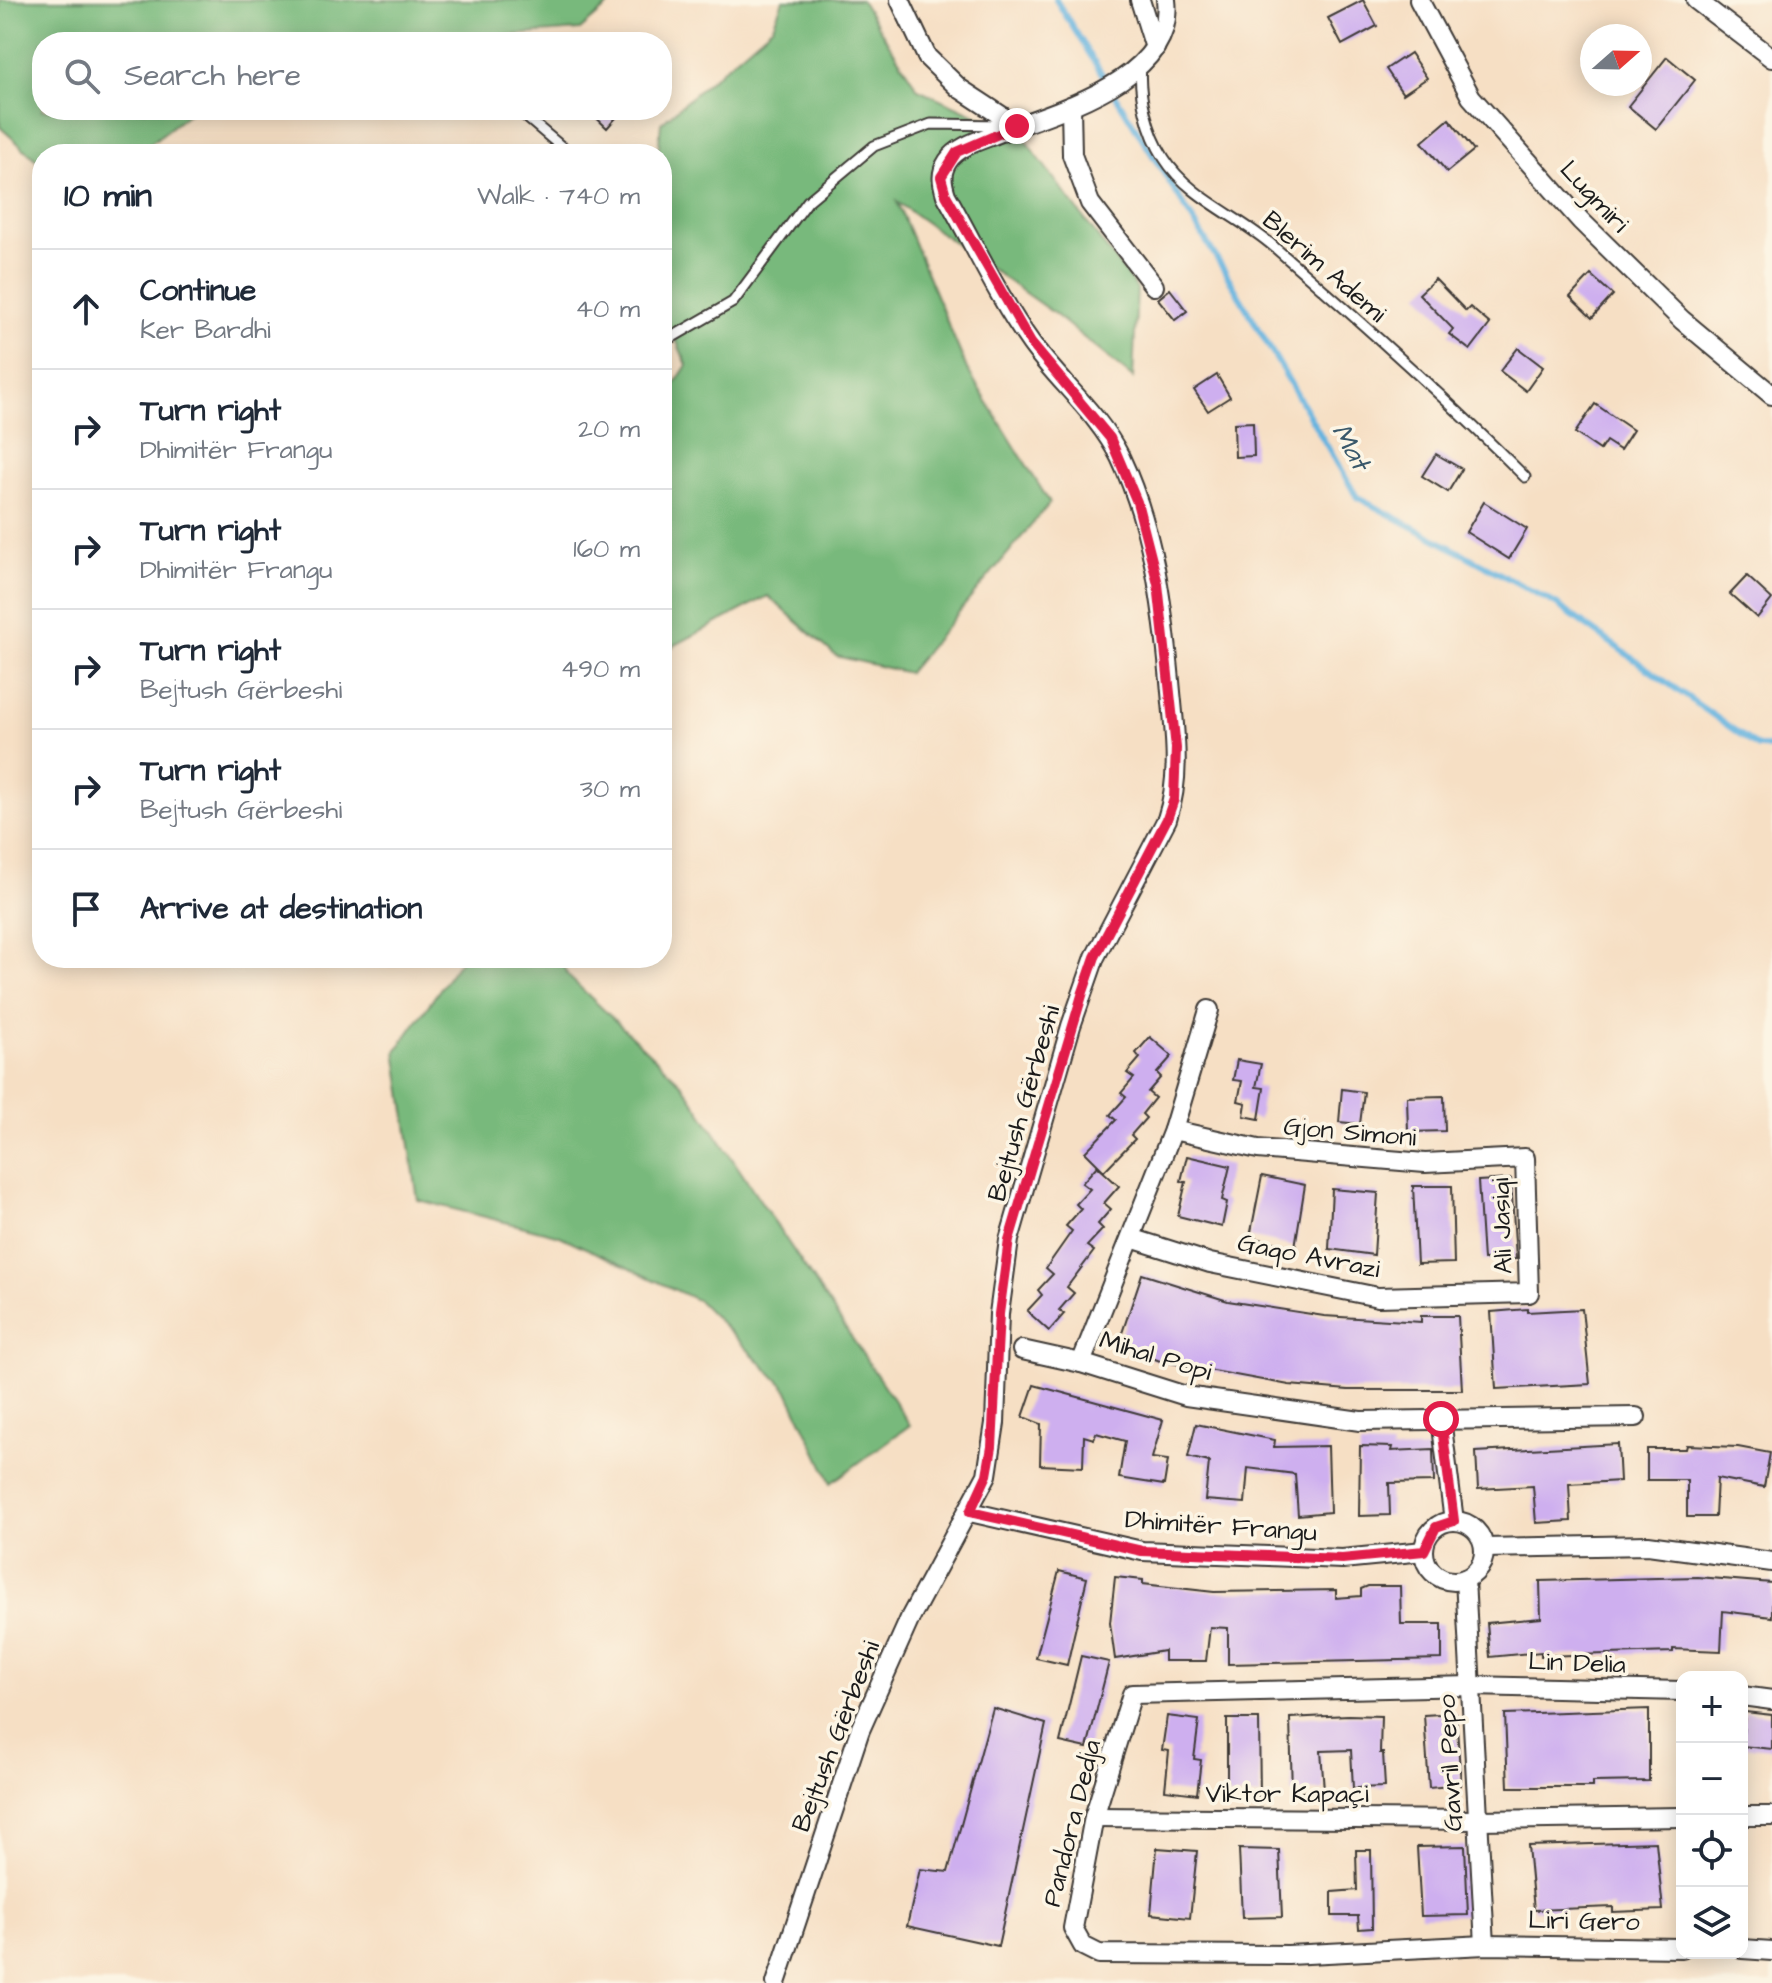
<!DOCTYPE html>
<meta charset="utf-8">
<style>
body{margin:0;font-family:"Architects Daughter",sans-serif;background:#f6f6f7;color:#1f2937}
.controls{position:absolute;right:24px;bottom:24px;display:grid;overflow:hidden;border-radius:16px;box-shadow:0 4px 20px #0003}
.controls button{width:72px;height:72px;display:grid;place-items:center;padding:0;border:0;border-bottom:2px solid #e0e1e3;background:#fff;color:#1f2937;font:40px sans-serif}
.compass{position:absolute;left:1580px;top:24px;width:72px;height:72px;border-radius:50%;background:#fff;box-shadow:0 4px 20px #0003;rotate:70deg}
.stop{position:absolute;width:24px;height:24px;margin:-18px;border:6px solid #e11d48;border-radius:50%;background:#fff}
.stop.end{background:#e11d48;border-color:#fff;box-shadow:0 2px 8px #0008}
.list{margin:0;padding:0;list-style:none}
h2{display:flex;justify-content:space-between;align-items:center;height:104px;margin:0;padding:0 32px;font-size:34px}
h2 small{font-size:26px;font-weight:400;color:#747a83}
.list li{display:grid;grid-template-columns:52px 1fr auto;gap:24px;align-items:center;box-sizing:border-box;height:120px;padding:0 32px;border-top:2px solid #e0e1e3}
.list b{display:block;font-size:30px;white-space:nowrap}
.list p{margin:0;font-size:26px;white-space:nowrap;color:#747a83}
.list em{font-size:26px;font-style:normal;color:#747a83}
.icon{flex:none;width:44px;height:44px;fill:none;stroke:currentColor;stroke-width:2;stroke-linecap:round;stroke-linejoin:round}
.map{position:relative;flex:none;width:1772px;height:1983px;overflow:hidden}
.search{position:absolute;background:#fff;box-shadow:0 4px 20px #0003;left:32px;top:32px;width:640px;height:88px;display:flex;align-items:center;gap:20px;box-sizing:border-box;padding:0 28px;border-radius:32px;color:#747a83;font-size:30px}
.panel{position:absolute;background:#fff;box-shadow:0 4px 20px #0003;left:32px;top:144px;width:640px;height:824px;border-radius:32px}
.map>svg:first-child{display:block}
</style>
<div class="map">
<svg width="1772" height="1983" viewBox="0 0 1772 1983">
<rect width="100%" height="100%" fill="#fcf5e5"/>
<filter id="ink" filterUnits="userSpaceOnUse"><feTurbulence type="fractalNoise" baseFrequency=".0125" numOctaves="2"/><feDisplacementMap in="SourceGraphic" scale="16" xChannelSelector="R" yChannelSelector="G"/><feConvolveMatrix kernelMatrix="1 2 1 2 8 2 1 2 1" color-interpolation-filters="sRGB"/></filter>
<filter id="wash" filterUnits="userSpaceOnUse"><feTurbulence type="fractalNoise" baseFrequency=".006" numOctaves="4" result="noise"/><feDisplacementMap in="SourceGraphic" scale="32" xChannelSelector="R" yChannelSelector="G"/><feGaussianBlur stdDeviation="1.8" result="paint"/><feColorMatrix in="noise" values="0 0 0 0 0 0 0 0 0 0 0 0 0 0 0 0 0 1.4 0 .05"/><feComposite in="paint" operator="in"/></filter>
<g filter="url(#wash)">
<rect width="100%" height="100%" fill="#f6dfc4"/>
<g fill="#78b97b" stroke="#4a6a4c" stroke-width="2">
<path d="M0,0H615L580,30L418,42H42V110H193L137,154H42V165L0,127Z"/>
<path d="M783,0H861L918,89L1022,136L1137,289L1133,378L1056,315L897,202L967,369L1050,503L908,673L836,656L768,596L662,652V404L687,365L662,308V154H658L661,123L773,26Z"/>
<path d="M462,958H559L568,976L683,1085L910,1425L831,1483L787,1389L699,1301L560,1236L418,1200L396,1051Z"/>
</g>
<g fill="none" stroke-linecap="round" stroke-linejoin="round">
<path stroke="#65b3df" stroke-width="6" d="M1056,0L1224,270L1357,497L1556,604L1758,747H1772"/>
</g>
<g id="blocks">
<g fill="#ceafef">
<path d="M1363,0L1377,26L1342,45L1328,18Z"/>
<path d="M1410,53L1427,78L1403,94L1386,69Z"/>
<path d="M1667,57L1695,80L1656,129L1628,106Z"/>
<path d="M588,110H623L607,128Z"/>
<path d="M1449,119L1474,150L1447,172L1422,142Z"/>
<path d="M1591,275L1613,295L1592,318L1570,297Z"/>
<path d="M1435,279L1466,311L1470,307L1490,324L1470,350L1449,334L1453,329L1419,294Z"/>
<path d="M1170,289L1187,311L1175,320L1158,299Z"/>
<path d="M1518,348L1543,367L1526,391L1500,371Z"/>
<path d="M1217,375L1230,397L1208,411L1194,390Z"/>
<path d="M1595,404L1633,430L1620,450L1606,441L1600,450L1575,433Z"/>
<path d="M1253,422L1254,456L1235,457L1234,423Z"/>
<path d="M1436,454L1462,469L1448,492L1422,476Z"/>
<path d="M1484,502L1527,529L1509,559L1466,532Z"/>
<path d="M1747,576L1772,599L1757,618L1730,594Z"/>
<path d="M1150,1037L1172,1056L1157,1073L1161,1077L1148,1092L1155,1098L1142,1114L1146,1118L1131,1135L1135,1139L1104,1171L1085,1152L1116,1120L1110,1115L1126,1097L1121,1093L1134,1078L1127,1073L1140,1058L1136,1053Z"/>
<path d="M1237,1060L1261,1064L1256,1087L1264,1088L1259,1119L1244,1116L1246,1103L1238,1101L1242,1081L1233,1080Z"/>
<path d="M1342,1089L1364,1092L1360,1124L1339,1122Z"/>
<path d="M1444,1096L1445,1131L1408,1132L1407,1097Z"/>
<path d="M1187,1156L1230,1166L1222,1200L1227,1202L1222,1227L1178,1216L1186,1182L1181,1181Z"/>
<path d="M1097,1166L1119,1186L1104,1203L1111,1209L1098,1224L1103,1229L1087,1246L1094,1251L1067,1287L1074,1293L1059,1310L1064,1314L1049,1331L1027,1311L1042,1295L1038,1290L1053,1274L1046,1268L1072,1231L1066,1226L1081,1209L1076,1204L1090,1189L1082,1183Z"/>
<path d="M1262,1176L1305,1185L1295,1247L1250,1237Z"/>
<path d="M1511,1179L1516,1259L1483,1260L1478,1181Z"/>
<path d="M1413,1186H1452L1454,1263L1417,1264Z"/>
<path d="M1332,1189L1378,1193L1374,1255L1329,1249Z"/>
<path d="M1142,1274L1228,1301L1324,1316L1421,1322V1316H1458L1462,1390H1348L1289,1385L1160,1361L1118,1345Z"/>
<path d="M1527,1309V1312L1582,1309L1590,1384L1496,1389L1491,1312Z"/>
<path d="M1034,1385L1163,1420L1152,1458L1168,1460L1164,1485L1119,1478L1125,1441L1096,1433L1094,1439L1084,1436L1083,1467L1040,1465L1041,1424L1023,1417Z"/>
<path d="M1196,1424L1275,1440L1274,1447L1328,1446L1330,1512L1298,1515L1295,1474L1248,1468L1245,1503L1205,1500L1209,1462L1188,1457Z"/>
<path d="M1618,1444L1620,1481L1569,1484L1571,1521L1536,1523L1533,1486L1478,1489L1476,1452Z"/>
<path d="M1687,1445L1738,1447L1770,1453L1764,1487L1717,1478L1715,1517H1687V1480H1647V1449H1686Z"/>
<path d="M1360,1446L1392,1447L1391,1451L1433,1449L1434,1482L1389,1483L1390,1515L1359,1516Z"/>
<path d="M1059,1571L1087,1578L1067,1665L1036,1658Z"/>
<path d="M1115,1577L1143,1580V1584L1214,1592L1336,1590V1598L1361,1596V1589L1368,1586H1400L1401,1624H1442V1659L1228,1664V1628L1210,1627L1206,1661H1164V1651L1115,1659L1110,1623Z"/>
<path d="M1697,1577L1772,1583V1617L1723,1611L1721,1651L1673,1649V1652L1541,1656V1652L1490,1657L1487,1623L1541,1618L1540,1581Z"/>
<path d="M1081,1656L1109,1662L1087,1748L1060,1742Z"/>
<path d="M993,1708L1046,1724L998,1946L907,1926L920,1869L948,1872Z"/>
<path d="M1649,1709V1781L1593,1782V1787H1508L1505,1714Z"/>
<path d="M1745,1712L1772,1715V1749L1742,1746Z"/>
<path d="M1456,1713L1461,1785L1429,1788L1424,1715Z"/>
<path d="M1348,1715L1381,1716L1380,1753H1383L1385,1787L1353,1788L1351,1750L1321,1751L1324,1790L1292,1793L1290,1718Z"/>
<path d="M1167,1716L1199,1720L1194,1759L1201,1760L1197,1794L1165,1790L1169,1751L1162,1750Z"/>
<path d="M1227,1719H1259L1260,1796H1227Z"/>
<path d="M1656,1842L1663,1910L1613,1912V1907L1534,1910L1528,1846Z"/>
<path d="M1465,1846L1468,1915L1421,1916L1417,1847Z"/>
<path d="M1157,1848L1197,1851L1190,1918L1151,1914Z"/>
<path d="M1239,1849L1279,1850L1282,1917L1242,1918Z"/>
<path d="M1356,1850H1371L1372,1928L1359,1929L1358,1916H1332V1892L1357,1890Z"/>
</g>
</g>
</g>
<g filter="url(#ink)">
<use href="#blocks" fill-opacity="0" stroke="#3d3935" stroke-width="2"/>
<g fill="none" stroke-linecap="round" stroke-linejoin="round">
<g stroke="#3d3935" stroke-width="13">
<g id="lane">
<path d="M1141,65C1138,95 1148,133 1164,158C1189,198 1239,216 1273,246C1359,320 1445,397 1525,477"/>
<path d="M518,110L570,154"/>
<path d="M662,343L733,302L808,201L874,146L931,124L1005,125"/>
</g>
</g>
<g stroke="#3d3935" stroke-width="22">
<g id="street">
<path d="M900,0L927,57L959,88L1017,126"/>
<path d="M1140,0L1155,48"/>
<path d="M1419,0L1471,97L1581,221L1682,320L1772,395"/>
<path d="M1696,0L1772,58"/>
<path d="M1071,106L1072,155L1090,203L1154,286"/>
<path d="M1131,1238L1210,1263L1378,1297L1529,1293L1525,1158L1425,1163L1258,1149L1173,1130"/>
<path d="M1022,1350L1081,1363L1186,1396L1360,1421L1636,1417"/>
<path d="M1081,1363L1173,1130L1209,1010"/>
<path d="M1441,1419L1454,1521"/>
<path d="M970,1512L1142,1551L1342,1559L1424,1551"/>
<circle cx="1454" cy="1551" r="30"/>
<path d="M1484,1548L1648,1545L1772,1562"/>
<path d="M1465,1579L1485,1945"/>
<path d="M1682,1691L1471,1686L1132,1694L1094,1817L1073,1928L1083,1946L1099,1954L1288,1955L1485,1945L1682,1948"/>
<path d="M1742,1696L1772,1700"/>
<path d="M1742,1816H1772"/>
<path d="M1094,1817L1478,1820L1682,1817"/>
<path d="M1742,1949L1772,1951"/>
<path d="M776,1983L860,1730L911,1616L987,1475L995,1423L999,1314L1009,1240L1071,1026L1095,957L1167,819C1182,774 1174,728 1170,681C1163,605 1153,527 1120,457C1098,413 1059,382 1031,343C998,297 974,244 946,195C942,182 940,173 948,161C958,146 981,140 996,134C1054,111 1176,81 1166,0"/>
</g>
</g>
<use href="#lane" stroke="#fff" stroke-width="9"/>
<use href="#street" stroke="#fff" stroke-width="18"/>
</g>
</g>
<g fill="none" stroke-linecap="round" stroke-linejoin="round" filter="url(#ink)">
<path stroke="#e11d48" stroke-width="10" d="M1017,126L957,152L941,177L946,195L1031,343L1110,438L1137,502L1158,584L1176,748L1174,799L1167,819L1095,957L1083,992L1009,1240L999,1314L992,1447L987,1475L970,1512L1142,1551L1342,1559L1424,1551L1436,1527L1454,1521L1441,1419"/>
</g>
<g text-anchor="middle" stroke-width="7" stroke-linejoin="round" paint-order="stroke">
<g font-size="26" fill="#1c1c1c" stroke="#fcf5e5">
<text transform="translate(1595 196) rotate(47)" y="9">Lugmiri</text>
<text transform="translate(1325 266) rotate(41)" y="9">Blerim Ademi</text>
<text transform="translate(1023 1103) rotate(-74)" y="9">Bejtush Gërbeshi</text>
<text transform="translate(1350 1131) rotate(5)" y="9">Gjon Simoni</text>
<text transform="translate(1501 1226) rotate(-92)" y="9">Ali Jasiqi</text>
<text transform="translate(1309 1255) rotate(11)" y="9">Gaqo Avrazi</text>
<text transform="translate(1156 1355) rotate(17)" y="9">Mihal Popi</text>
<text transform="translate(1221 1525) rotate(4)" y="9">Dhimitër Frangu</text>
<text transform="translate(1577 1662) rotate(2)" y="9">Lin Delia</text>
<text transform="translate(835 1736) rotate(-69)" y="9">Bejtush Gërbeshi</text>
<text transform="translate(1449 1763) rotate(-93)" y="9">Gavril Pepo</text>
<text x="1287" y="1802">Viktor Kapaçi</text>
<text transform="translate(1071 1823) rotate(-76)" y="9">Pandora Dedja</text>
<text transform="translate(1584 1920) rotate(1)" y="9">Liri Gero</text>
</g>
<g font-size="28" font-style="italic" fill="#39586a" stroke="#fcf5e5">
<text transform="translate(1352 446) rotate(60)" y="10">Mat</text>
</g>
</g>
</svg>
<div class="controls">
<button>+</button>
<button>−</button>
<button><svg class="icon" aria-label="locate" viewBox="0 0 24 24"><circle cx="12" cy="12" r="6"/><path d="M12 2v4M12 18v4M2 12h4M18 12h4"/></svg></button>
<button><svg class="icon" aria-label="layers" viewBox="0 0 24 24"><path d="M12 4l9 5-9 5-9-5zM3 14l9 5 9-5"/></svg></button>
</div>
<svg class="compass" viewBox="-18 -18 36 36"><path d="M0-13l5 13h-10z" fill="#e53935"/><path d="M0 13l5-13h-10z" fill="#747a83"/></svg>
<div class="stop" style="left:1441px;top:1419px"></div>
<div class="stop end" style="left:1017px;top:126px"></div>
<div class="search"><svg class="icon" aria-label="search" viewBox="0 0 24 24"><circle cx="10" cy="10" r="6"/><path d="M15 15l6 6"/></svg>Search here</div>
<section class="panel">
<h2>10 min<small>Walk · 740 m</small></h2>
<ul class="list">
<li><svg class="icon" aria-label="ahead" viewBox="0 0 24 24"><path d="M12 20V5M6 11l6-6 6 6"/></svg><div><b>Continue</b><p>Ker Bardhi</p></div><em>40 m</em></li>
<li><svg class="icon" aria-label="right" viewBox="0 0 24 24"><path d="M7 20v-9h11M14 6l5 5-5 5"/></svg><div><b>Turn right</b><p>Dhimitër Frangu</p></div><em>20 m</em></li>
<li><svg class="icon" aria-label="right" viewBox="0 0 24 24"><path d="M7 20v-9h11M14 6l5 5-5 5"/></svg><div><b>Turn right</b><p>Dhimitër Frangu</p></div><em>160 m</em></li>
<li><svg class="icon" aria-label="right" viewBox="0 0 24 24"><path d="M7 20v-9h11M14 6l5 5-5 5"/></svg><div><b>Turn right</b><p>Bejtush Gërbeshi</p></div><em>490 m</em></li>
<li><svg class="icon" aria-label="right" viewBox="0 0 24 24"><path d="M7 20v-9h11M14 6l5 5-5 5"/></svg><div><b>Turn right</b><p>Bejtush Gërbeshi</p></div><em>30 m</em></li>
<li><svg class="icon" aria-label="arrive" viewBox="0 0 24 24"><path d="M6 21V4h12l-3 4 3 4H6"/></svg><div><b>Arrive at destination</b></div></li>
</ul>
</section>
</div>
